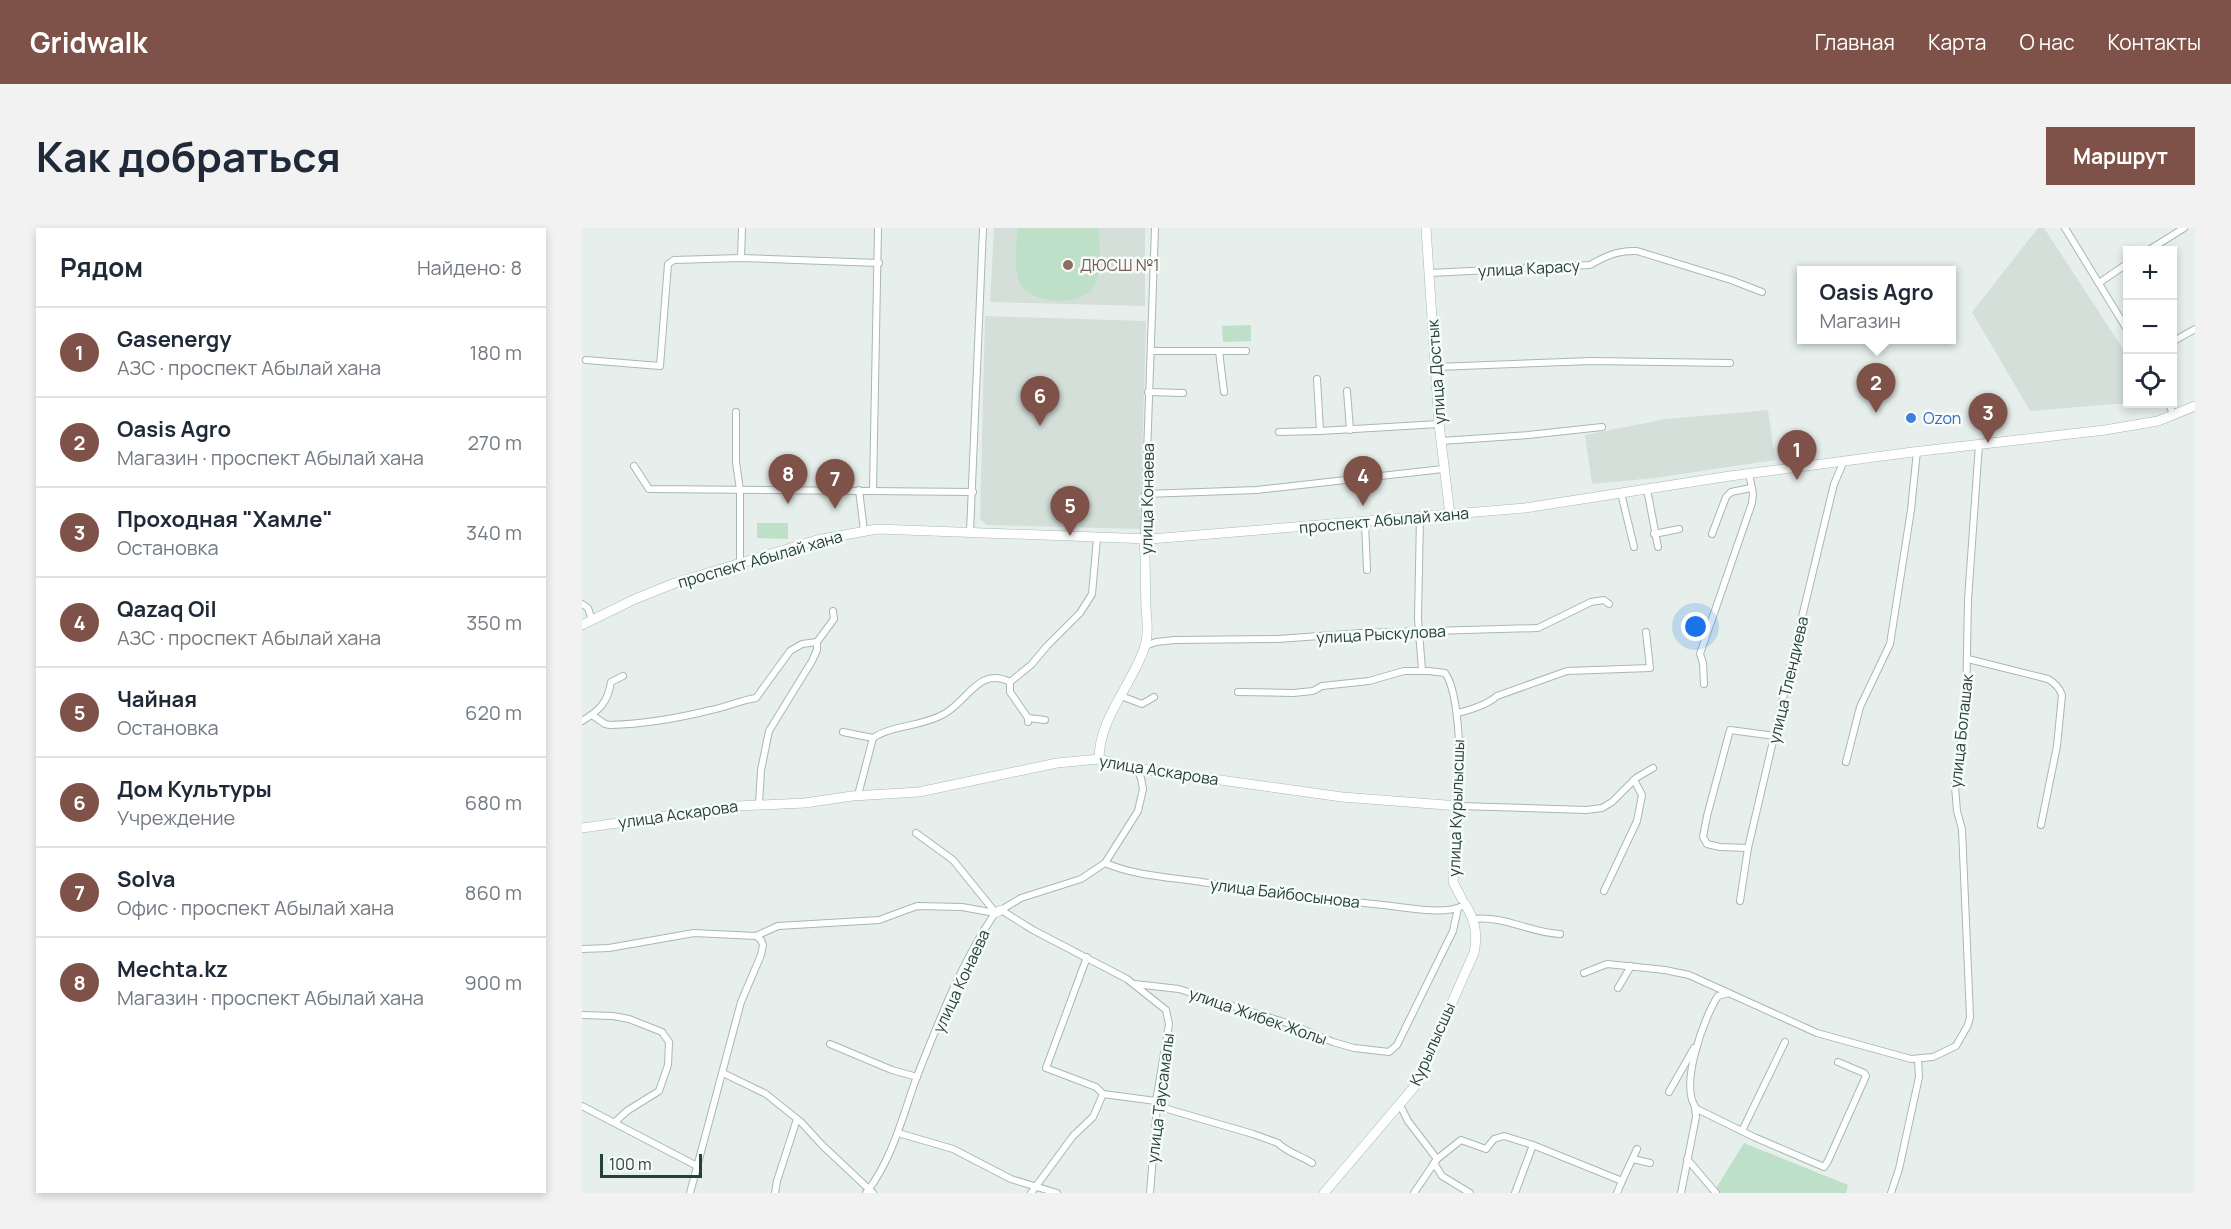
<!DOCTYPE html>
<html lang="ru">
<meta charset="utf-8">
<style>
body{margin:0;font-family:Manrope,sans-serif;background:#f2f2f3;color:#1f2937}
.controls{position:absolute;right:18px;top:18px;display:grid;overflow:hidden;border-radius:0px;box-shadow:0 3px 9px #0003}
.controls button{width:54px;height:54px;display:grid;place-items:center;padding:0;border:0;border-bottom:2px solid #e0e1e3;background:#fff;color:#1f2937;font:30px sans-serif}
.scale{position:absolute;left:18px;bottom:15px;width:102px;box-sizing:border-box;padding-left:6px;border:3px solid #24423a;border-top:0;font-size:16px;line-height:21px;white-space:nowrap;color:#24423a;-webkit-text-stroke:4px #f7fbf9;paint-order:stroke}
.you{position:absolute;left:1114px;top:399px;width:21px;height:21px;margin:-15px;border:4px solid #fff;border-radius:50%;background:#1a73e8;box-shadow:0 0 0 9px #1a73e833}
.badge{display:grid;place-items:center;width:39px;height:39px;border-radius:50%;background:#7f5249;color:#fff;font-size:20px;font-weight:700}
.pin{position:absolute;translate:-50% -50px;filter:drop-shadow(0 2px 3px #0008)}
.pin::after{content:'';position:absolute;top:32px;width:21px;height:18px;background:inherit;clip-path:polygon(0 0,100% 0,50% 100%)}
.popup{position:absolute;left:1215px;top:38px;width:159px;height:78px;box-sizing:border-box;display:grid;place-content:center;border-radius:0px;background:#fff;filter:drop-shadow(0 2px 4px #0005);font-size:20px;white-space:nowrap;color:#747a83}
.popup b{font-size:22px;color:#1f2937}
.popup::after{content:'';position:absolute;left:50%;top:100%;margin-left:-12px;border:12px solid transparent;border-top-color:#fff}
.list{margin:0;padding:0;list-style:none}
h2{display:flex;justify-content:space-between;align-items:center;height:78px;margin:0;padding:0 24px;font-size:26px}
h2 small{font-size:20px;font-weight:400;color:#747a83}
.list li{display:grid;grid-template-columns:39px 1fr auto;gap:18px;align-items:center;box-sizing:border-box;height:90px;padding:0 24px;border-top:2px solid #e0e1e3}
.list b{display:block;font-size:22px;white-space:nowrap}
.list p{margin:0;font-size:20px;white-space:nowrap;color:#747a83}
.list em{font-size:20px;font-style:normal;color:#747a83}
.icon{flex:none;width:33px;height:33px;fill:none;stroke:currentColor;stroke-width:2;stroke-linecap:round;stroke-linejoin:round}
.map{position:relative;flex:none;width:1613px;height:965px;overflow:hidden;border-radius:0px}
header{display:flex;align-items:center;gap:36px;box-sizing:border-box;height:84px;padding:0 30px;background:#7f5249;color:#fff}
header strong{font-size:28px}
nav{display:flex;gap:33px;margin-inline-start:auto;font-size:21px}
.intro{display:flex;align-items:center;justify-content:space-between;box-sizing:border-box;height:144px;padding:0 36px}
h1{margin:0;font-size:42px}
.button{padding:15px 27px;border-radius:0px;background:#7f5249;color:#fff;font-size:21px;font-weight:700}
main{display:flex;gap:36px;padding:0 36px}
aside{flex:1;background:#fff;border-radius:0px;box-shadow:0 3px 9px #0003}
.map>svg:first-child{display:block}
</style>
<header>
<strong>Gridwalk</strong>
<nav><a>Главная</a><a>Карта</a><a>О нас</a><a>Контакты</a></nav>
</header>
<div class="intro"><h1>Как добраться</h1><a class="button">Маршрут</a></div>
<main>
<aside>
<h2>Рядом<small>Найдено: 8</small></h2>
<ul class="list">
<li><span class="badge">1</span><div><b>Gasenergy</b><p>АЗС · проспект Абылай хана</p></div><em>180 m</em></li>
<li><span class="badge">2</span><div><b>Oasis Agro</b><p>Магазин · проспект Абылай хана</p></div><em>270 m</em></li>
<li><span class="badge">3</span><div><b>Проходная &quot;Хамле&quot;</b><p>Остановка</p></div><em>340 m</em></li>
<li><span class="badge">4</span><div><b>Qazaq Oil</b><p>АЗС · проспект Абылай хана</p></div><em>350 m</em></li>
<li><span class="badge">5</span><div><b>Чайная</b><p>Остановка</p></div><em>620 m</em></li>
<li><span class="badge">6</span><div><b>Дом Культуры</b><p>Учреждение</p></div><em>680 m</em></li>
<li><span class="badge">7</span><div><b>Solva</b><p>Офис · проспект Абылай хана</p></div><em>860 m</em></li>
<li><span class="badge">8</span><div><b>Mechta.kz</b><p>Магазин · проспект Абылай хана</p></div><em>900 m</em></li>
</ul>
</aside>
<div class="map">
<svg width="1613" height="965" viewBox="0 0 1613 965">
<rect width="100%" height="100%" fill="#e6efeb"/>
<g fill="#d4dfda">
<path d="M412,0H563V78L408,74Z"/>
<path d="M1456,0H1462L1545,127V175L1448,183L1390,84Z"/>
<path d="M403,88L564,93L558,301L404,297L398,290Z"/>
<path d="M1186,182L1193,232L1072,250L1010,256L1003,207L1084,191Z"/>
</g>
<g fill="#bfe0c8">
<path d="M435,0H517C517,15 521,47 512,59C499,79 449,77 438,55C431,40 435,17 435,0Z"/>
<path d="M669,97V113L641,114L640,98Z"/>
<path d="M175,295H206V311L175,310Z"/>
<path d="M1162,915L1266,957L1264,965H1131Z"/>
</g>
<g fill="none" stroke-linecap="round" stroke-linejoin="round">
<g stroke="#a8b8b2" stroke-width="8">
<g id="street">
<path d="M1483,0L1546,103"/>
<path d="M1567,22L1602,0"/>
<path d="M159,30L160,0"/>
<path d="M848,45L1008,37C1024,28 1036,22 1055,23L1149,52L1180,64"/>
<path d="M1517,55L1546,35"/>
<path d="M1590,114L1613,101"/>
<path d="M569,123H664"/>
<path d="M637,123L642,164"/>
<path d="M4,132L78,138L86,36L92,32L159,30L297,35"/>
<path d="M854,139L1010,133L1148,135"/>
<path d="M735,151L738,203L857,196"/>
<path d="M765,163L768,202"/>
<path d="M566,164L601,165"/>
<path d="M1587,176L1591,186"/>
<path d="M154,184V234L158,262V335"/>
<path d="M697,204L738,203"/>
<path d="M859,213L946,207L1020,199"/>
<path d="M52,238L67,261L391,264"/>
<path d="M1065,261L1076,319"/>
<path d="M277,262L282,303"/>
<path d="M291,262L296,0"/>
<path d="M1039,265L1052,319"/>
<path d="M563,266L675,262L861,241"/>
<path d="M838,289L836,391L840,442"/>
<path d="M783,294L785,342"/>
<path d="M388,304L401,0"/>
<path d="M1072,306L1097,301"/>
<path d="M1130,306L1144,269L1149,264L1169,260"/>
<path d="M562,311L573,0"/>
<path d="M0,376L6,380L10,392"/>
<path d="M563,418L574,414L593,412L696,411L779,405L956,400L1009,374L1022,372L1027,376"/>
<path d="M1386,431L1466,451C1473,455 1477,459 1480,467L1475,518L1459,597"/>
<path d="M428,454V464L446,490V494"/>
<path d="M1122,456L1121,435L1118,426L1170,275L1171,266L1167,245"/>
<path d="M656,464L711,465L731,463L740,458L787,453L822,443H847L863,445C879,466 879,551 877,578L1004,582L1020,580L1030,574L1054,550L1071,540"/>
<path d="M539,468L560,476L572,469"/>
<path d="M875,485C888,482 905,477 915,468L985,443L1068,440L1064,404"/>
<path d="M10,487L23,496L28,497C62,496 97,490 129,482C145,479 159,472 174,470L208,423L220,416L235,414L252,391L251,383"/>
<path d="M446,490L463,492"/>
<path d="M0,493C17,483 26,474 29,454L41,448"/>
<path d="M261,504L291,510"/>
<path d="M1264,534L1278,479L1308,416L1329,282L1335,223"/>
<path d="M276,567L291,510C310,497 339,499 362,486C386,473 397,438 428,454L449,437L465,418L498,385L510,366L515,310"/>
<path d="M177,576L179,542L187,503L230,433L235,422V414"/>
<path d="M334,605L371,632L413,684"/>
<path d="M1166,620L1138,619L1125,616L1121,609L1125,588L1148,502L1193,508"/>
<path d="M523,635C551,647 584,649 613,653C676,663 738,671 801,677C822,679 859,687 878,679"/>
<path d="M1022,663L1055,593L1060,567L1052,552"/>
<path d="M1158,673L1166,620L1220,389L1252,256L1262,233"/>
<path d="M891,691C922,687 948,705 978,706"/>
<path d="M0,721L27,720L112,705L174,708L196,698L297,692L335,678L380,679L413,685"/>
<path d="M505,729L464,840L514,859L521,866L574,873L587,796L584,782L545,751L451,702L419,682L439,670L499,651L523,635L556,583L561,561L559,550L554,540"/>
<path d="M1002,745L1025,736L1083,742L1107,747L1235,805L1329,831L1351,829L1374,818L1386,797L1388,789L1380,601L1375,583L1373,559L1384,473L1386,372L1397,216"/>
<path d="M553,756L597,761L708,796L751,814L772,820L807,824L815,817L871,703L876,680"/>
<path d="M1036,760L1049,738"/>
<path d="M1147,765L1136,768C1122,789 1096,860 1115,881L1172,909L1242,939L1246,933L1284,848L1282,845L1256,834"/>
<path d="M0,787L31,788L47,791L80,804L87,814L86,837L77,863L45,883L33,894"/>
<path d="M248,816L310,842L335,849"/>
<path d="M141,845L184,866L219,894L240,917L291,965"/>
<path d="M1087,864L1112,820"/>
<path d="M818,877L826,893L855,931"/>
<path d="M0,878L115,938"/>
<path d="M1160,903L1203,814"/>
<path d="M316,905L371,921L429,951L475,965"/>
<path d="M1051,931L1068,935"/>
<path d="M1105,931L1134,965"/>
<path d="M852,935L860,948L888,965"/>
<path d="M108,965L159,774L179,727L181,717L179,712L174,708"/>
<path d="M193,965L195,953L215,891"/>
<path d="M284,965C310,932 320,890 334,851C356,795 379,735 413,685"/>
<path d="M449,965L491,908L511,889L521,866"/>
<path d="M568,965L575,878L671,906L696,915C704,924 720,928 730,935"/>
<path d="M832,965L855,931L879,912L904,921L912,911L922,908L951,917L1040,953L1055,921"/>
<path d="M933,965L951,917"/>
<path d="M1035,965L1040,953"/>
<path d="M1099,965L1114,889L1113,879"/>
<path d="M1309,965L1317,941L1337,849L1336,831"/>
</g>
</g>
<g stroke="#a4bbb3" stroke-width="10">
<g id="secondary">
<path d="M844,0L857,196L868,287"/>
<path d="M0,397L53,371L93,355L235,312L295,301L568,311L943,280L1148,248L1331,224L1523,202L1576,193L1613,178"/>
<path d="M517,531C517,491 549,458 562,421C567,408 565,394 564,380C563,357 564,334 562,311"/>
<path d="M0,600L155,578L223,575L270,568L337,564L475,535L517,531L553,540L760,569L877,578L871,654L880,671"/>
<path d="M413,685L419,682"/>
<path d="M574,873L575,878"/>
<path d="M742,965L833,858L892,725C896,706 893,692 883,676"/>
</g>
</g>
<use href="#street" stroke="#fff" stroke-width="6"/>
<use href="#secondary" stroke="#fff" stroke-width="9"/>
</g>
<circle fill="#8d6e63" stroke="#f7fbf9" stroke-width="2" cx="486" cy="37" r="6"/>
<circle fill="#3f7fe0" stroke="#f7fbf9" stroke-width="2" cx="1329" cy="190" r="6"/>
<g text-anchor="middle" stroke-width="5" stroke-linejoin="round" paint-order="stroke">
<g font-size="16" fill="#785e54" stroke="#f7fbf9" text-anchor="start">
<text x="498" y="43">ДЮСШ №1</text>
</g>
<g font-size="16" fill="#24423a" stroke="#f7fbf9">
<text transform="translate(947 40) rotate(-3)" y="6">улица Карасу</text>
<text transform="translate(854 144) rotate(-94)" y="6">улица Достык</text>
<text transform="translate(565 271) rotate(-89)" y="6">улица Конаева</text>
<text transform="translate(802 292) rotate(-5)" y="6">проспект Абылай хана</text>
<text transform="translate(178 331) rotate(-16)" y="6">проспект Абылай хана</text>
<text transform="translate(799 406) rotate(-3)" y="6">улица Рыскулова</text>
<text transform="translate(1206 452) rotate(-77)" y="6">улица Тлендиева</text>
<text transform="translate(1379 503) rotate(-84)" y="6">улица Болашак</text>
<text transform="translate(577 542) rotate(9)" y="6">улица Аскарова</text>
<text transform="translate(874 580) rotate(-88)" y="6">улица Курылысшы</text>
<text transform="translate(96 586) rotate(-8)" y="6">улица Аскарова</text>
<text transform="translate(703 665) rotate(7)" y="6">улица Байбосынова</text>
<text transform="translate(379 753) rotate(-65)" y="6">улица Конаева</text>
<text transform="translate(676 788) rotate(19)" y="6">улица Жибек Жолы</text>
<text transform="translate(850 816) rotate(-66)" y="6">Курылысшы</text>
<text transform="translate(578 870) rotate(-83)" y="6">улица Таусамалы</text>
</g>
<g font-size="16" fill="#366cbe" stroke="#f7fbf9" text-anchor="start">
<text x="1341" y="196">Ozon</text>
</g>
</g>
</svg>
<div class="controls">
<button>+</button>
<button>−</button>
<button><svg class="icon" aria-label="locate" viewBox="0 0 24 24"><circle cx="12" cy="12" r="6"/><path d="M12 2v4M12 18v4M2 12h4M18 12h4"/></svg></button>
</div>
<div class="scale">100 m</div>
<div class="you"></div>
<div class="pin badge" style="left:1215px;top:252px">1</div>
<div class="pin badge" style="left:1294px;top:185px">2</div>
<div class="popup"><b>Oasis Agro</b>Магазин</div>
<div class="pin badge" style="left:1406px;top:215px">3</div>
<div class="pin badge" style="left:781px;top:278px">4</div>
<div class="pin badge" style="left:488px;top:308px">5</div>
<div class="pin badge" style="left:458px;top:198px">6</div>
<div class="pin badge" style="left:253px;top:281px">7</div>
<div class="pin badge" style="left:206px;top:276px">8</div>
</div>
</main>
